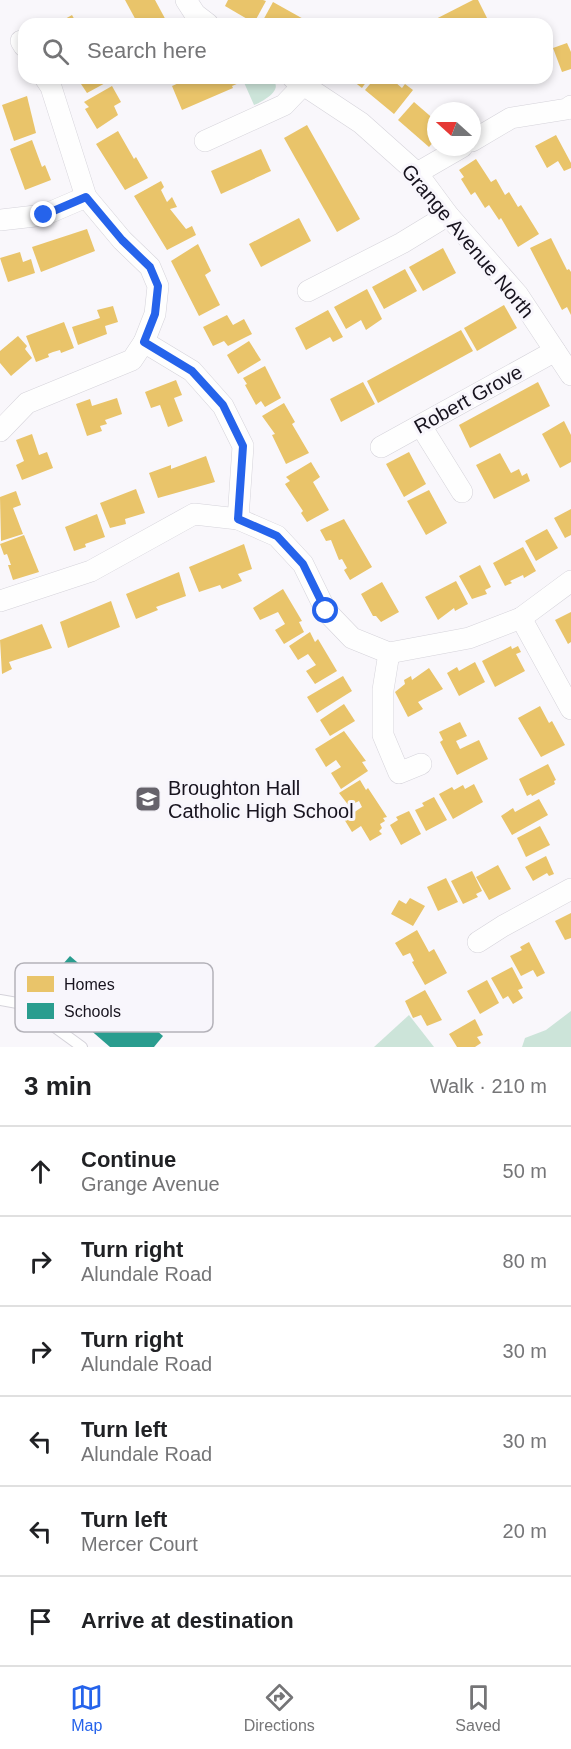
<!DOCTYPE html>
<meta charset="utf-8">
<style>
body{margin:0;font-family:Arial,sans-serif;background:#f2f2f2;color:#202124}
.compass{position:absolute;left:427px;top:102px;width:54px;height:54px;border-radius:50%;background:#fff;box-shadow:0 3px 9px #0003;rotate:291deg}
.stop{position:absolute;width:18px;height:18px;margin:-14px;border:4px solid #2563eb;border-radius:50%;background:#fff}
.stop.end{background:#2563eb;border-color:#fff;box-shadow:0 2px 6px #0008}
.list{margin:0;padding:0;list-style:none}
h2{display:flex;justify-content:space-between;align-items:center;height:78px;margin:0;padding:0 24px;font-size:26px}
h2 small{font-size:20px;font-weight:400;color:#757577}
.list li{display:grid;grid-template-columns:39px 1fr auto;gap:18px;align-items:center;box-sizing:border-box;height:90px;padding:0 24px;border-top:2px solid #e0e0e0}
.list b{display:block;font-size:22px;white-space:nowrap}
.list p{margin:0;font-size:20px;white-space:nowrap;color:#757577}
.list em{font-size:20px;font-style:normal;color:#757577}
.icon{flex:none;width:33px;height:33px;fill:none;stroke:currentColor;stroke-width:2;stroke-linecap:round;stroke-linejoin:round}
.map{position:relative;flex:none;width:571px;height:1047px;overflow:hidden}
.search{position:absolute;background:#fff;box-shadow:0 3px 9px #0003;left:18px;right:18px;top:18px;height:66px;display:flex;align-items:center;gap:15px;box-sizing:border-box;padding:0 21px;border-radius:18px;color:#757577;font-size:22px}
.sheet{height:618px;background:#fff}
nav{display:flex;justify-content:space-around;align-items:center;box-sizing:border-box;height:84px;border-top:2px solid #e0e0e0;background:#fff;font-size:16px;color:#757577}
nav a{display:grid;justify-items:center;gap:3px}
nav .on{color:#2563eb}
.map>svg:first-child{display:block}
</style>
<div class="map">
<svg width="571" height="1047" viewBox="0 0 571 1047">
<rect width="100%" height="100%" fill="#f9f7fb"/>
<g fill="#cce4d9">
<path d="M242,78C250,78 265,75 271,79C286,89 262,102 254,105Z"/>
<path d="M571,1011V1047H522L525,1038L546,1030Z"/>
<path d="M409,1015L434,1047H374Z"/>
</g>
<g fill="#e9c46a">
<path d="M125,0H155L168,24H138Z"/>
<path d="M228,0H263L266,1L254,23L225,6Z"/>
<path d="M473,0H478L490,24H426Z"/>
<path d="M273,2L307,21L305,24H261Z"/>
<path d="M72,15L77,24H56Z"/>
<path d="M567,43L571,52V69L562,72L553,48Z"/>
<path d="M77,78H107L109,81L87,93Z"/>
<path d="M179,78H237L239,83L232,86L233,88L182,110L172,86L181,82Z"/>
<path d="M349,78H369L362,88Z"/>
<path d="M375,78H398L395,82L402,88L405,84L413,90L394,114L365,90Z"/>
<path d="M112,86L121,102L114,106L118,115L97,129L85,109L89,107L84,102Z"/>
<path d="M27,96L36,133L14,141L2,105Z"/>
<path d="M414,102L436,121V139L429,147L398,120Z"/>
<path d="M307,125L360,219L337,232L284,138Z"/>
<path d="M118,131L134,159L136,157L148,178L125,190L96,144Z"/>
<path d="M556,135L571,163V168L564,171L558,161L547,168L535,146Z"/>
<path d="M32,140L42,167L45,165L51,180L25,190L10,149Z"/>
<path d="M261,149L271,171L221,194L211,171Z"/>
<path d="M476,159L491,182L496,179L505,195L509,192L518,207L521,205L539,234L518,247L501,218L499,220L489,205L485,208L475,192L471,195L461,179L464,177L459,170Z"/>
<path d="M161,181L164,187L161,190L167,202L172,197L177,207L170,209L186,229L192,226L196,235L167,250L134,196Z"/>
<path d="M299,218L311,241L261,267L249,244Z"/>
<path d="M87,229L95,251L41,272L32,247Z"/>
<path d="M551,238L567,270L569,269L571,272V315L567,307L562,310L530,248Z"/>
<path d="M198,244L211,271L205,275L220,305L199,316L171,261Z"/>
<path d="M443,248L456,273L423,291L409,267Z"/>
<path d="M20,252L23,262L31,259L35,273L8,282L0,258Z"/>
<path d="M405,269L417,291L384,309L372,287Z"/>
<path d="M367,289L382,319L366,330L361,320L346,329L334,307Z"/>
<path d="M504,305L517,328L477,351L464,328Z"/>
<path d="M113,306L118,322L105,326L107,334L78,345L72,327L100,318L97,310Z"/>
<path d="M328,310L343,337L333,342L330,337L306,350L295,328Z"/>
<path d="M227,315L233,325L244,319L252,334L228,346L224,341L213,346L203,327Z"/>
<path d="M64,322L74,348L61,353L60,350L53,352L48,354L49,357L36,362L26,336Z"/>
<path d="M461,330L473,351L378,403L367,381Z"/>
<path d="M18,336L27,346L25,349L32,358L11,376L0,363V351Z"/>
<path d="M249,341L261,360L238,374L227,355Z"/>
<path d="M265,366L281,398L265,407L261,401L256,405L245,385L247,384L243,378Z"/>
<path d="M176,380L182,395L174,398L183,421L168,427L160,405L151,408L145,392Z"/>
<path d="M363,382L375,404L341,422L330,399Z"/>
<path d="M538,382L550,406L470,448L459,425Z"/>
<path d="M117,398L122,414L105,420L107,424L100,426L102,431L87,436L76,404L90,399L92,406Z"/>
<path d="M284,403L295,422L292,424L309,453L286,464L272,435L275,434L262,416Z"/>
<path d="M564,421L571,435V462L560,468L542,434Z"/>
<path d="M32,434L39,455L47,452L53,468L22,480L16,465L24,461L16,440Z"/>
<path d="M409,452L426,484L404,497L386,464Z"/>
<path d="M500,453L511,473L519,469L522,476L527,473L530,481L494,499L476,465Z"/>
<path d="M206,456L215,482L158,498L149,473L171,465V469Z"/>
<path d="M311,462L320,477L313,482L329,510L307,522L301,513L303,511L285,484L290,481L286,477Z"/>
<path d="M136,489L145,513L125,519L126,524L110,528L100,503Z"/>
<path d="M429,490L447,523L426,535L407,501Z"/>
<path d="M16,491L21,505L13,508L23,534L1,541L0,497Z"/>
<path d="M571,509V535L565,538L554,518Z"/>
<path d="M97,514L105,537L85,544L86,547L74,551L65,527Z"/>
<path d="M344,519L372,567L350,580L344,570L347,568L342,559L339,560L331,540L326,541L320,530Z"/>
<path d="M547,529L558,548L536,561L525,541Z"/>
<path d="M24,535L39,572L13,580L8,565H11L7,554L4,555L0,544Z"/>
<path d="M244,544L252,569L238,574L242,581L222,589L220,585L199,592L189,567Z"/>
<path d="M523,547L536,571L524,578L523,575L510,581L512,583L505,586L493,563Z"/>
<path d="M480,565L491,587L485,590L487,594L472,599L459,576Z"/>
<path d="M179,572L186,596L156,607L158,610L136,619L126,594Z"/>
<path d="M456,581L468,604L455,611L454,608L438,620L425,597Z"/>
<path d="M382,582L399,612L381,622L376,616H373L361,594Z"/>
<path d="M283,589L302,621L299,622L304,632L284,644L275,630L285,624L278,612L260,620L253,608Z"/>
<path d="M111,601L120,627L68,648L60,622Z"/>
<path d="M571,612V642L568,644L555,620Z"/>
<path d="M42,624L52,648L9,662L12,669L2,674L0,640Z"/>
<path d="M310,632L315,642L318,639L337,671L315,684L306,671L316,665L308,654L298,660L289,646Z"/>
<path d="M511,646L512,649L518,646L521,652L516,654L525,671L495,687L482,661Z"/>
<path d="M475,662L485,682L459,696L447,673L457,667L459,671Z"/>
<path d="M429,668L443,689L418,702L423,709L408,717L395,692L405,684L404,680L411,676L412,680Z"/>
<path d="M343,676L352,691L317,713L307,697Z"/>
<path d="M344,704L355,721L330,736L320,720Z"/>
<path d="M540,706L549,723L552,721L565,745L541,757L518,718Z"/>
<path d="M460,722L467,736L456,741L460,749L479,740L488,759L457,775L440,742L443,740L439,732Z"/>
<path d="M344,731L366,761L362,762L368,771L341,789L331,773L341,767L336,760L326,767L315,749Z"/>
<path d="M548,764L556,780L554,781L555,784L532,796L531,794L527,796L519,779Z"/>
<path d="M360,780L366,790L368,788L387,817L383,818L385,821L380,824L382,828L379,831L382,834L370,841L361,826L352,832L344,819L362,807L359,801L349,806L339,793Z"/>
<path d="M474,784L483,802L453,819L439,794L452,787L454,790L463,785L465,789Z"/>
<path d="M434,797L447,820L426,831L415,810L424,806L422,803Z"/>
<path d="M539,799L548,815L512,835L501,816L513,808L515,812Z"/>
<path d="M409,811L421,834L401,845L390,825L398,820L396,817Z"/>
<path d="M540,826L550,845L526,857L517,838Z"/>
<path d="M546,856L554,874L549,876L547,873L533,881L525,867Z"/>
<path d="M498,865L511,889L489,900L476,877Z"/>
<path d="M472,871L482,891L476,894L478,897L463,904L451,881Z"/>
<path d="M446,878L458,902L438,911L427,887Z"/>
<path d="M410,898L425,906L413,926L391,914L399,900L406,904Z"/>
<path d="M571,913V938L565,940L555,921Z"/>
<path d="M417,930L429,952L434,949L447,973L425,985L412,962L414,961L410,953L403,956L395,943Z"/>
<path d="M529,942L545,973L537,977L533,970L521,976L510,956L522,950L520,947Z"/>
<path d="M512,967L523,988L518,990L523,998L513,1004L508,996L503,999L491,978Z"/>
<path d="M487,980L499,1003L480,1014L467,991Z"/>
<path d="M425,990L442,1020L427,1026L421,1015L413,1018L405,1001Z"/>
<path d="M475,1019L483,1035L477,1037L481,1043L475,1047H457L449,1034Z"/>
</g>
<path fill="#2a9d8f" d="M70,956L163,1036L154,1047H110L42,988Z"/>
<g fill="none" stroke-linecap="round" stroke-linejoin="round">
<g stroke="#d5d3da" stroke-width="12">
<path id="service" d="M0,1000L23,1004L82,1047"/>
</g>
<g stroke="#d5d3da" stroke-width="22">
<g id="minor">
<path d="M186,0L195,14L208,24"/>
<path d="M21,41L24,46"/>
<path d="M45,78L51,87L86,197L122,240L150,267L158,286L155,314L144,342L192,371L223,406L243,446L238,519"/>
<path d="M293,78L361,123L417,173L448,215L518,295L571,375"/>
<path d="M205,141L284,105L304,84"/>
<path d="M472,141L511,118L567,109L571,106"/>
<path d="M417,173L462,147"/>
<path d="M0,220L44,215L86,197"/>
<path d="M308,291L402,243L448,215"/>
<path d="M421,426L462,492"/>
<path d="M0,431L27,403L132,360L144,342"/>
<path d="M381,447L555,351"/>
<path d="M0,601L91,571L194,514L238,519L277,536L303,564L326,611L352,638L389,653L469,638L521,618L571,581"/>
<path d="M521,618L571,709"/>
<path d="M389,653L383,690V735L399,773L421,764"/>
<path d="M478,942L503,926L571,889"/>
</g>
</g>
<use href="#service" stroke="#fefefe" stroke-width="10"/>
<use href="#minor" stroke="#fefefe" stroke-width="21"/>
</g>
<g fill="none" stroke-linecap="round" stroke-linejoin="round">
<path stroke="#2563eb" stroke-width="8" d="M44,215L86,197L122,240L150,267L158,286L155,314L144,342L192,371L223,405L243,446L238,519L277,536L303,564L326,611"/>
</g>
<defs>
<g id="school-square" transform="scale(1.35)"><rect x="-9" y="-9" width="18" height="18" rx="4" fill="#66636b" stroke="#f8f6fc"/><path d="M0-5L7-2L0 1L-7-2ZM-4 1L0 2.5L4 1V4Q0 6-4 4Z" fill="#fff"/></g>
</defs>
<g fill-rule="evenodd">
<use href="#school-square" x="148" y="799"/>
</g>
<g text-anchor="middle" stroke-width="6" stroke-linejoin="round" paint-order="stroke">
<g font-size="20" fill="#17131e" stroke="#f8f6fc">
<text transform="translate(468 241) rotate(50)" y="7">Grange Avenue North</text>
<text transform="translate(468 399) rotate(-29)" y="7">Robert Grove</text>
</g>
<g font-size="20" fill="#17131e" stroke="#f8f6fc" text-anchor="start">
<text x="168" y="795">Broughton Hall<tspan x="168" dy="23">Catholic High School</tspan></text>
</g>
</g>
<rect x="15" y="963" width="198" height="69" rx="9" fill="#f8f6fc" stroke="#b4b2b9" stroke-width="1.5"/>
<rect x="27" y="976" width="27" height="16" fill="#e9c46a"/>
<rect x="27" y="1003" width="27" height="16" fill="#2a9d8f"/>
<g font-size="16" fill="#17131e">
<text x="64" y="990">Homes</text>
<text x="64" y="1017">Schools</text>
</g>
</svg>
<svg class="compass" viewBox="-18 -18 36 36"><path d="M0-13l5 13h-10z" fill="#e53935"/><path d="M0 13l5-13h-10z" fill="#757577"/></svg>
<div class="stop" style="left:326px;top:611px"></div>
<div class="stop end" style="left:44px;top:215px"></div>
<div class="search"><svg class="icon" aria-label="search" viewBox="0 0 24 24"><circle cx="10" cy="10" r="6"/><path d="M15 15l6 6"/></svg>Search here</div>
</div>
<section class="sheet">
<h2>3 min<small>Walk · 210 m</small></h2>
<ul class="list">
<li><svg class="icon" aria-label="ahead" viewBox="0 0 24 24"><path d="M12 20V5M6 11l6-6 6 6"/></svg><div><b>Continue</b><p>Grange Avenue</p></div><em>50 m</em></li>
<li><svg class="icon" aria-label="right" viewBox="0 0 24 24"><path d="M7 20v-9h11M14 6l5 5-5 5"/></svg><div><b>Turn right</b><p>Alundale Road</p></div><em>80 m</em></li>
<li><svg class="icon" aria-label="right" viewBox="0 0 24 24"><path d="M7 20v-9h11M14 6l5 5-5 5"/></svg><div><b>Turn right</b><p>Alundale Road</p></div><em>30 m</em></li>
<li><svg class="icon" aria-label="left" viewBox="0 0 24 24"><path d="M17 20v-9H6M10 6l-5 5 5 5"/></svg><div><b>Turn left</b><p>Alundale Road</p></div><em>30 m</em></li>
<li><svg class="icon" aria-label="left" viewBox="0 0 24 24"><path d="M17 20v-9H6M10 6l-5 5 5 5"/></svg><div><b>Turn left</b><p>Mercer Court</p></div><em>20 m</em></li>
<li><svg class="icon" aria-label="arrive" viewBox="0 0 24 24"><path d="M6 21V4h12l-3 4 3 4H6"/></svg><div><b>Arrive at destination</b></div></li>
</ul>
</section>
<nav>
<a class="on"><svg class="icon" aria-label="map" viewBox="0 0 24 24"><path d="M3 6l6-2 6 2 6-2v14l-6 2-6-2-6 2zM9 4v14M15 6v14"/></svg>Map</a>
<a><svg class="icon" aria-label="directions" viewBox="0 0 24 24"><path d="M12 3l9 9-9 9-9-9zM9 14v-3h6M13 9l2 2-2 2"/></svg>Directions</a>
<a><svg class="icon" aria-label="saved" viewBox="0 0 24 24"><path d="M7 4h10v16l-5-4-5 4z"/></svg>Saved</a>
</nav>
